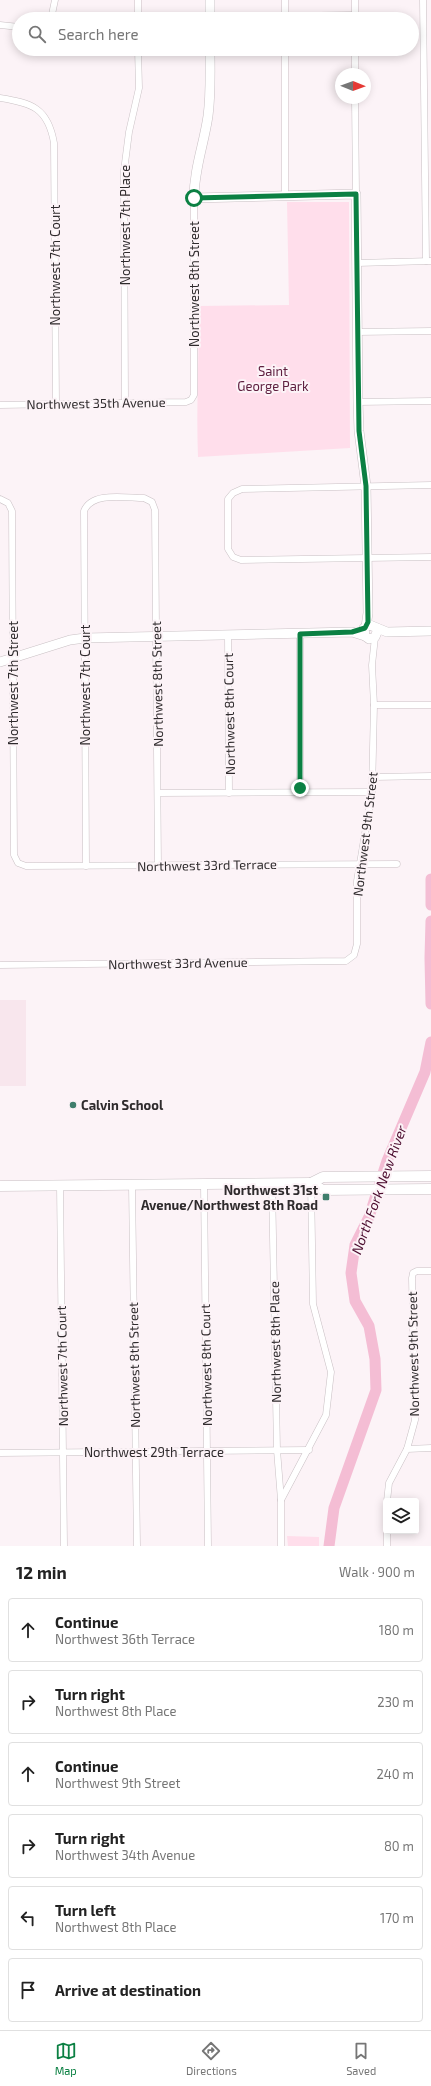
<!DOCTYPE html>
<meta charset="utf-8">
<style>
body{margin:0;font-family:"Exo 2",sans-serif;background:#f6f6f6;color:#222}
.controls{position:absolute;right:12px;bottom:12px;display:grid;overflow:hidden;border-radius:4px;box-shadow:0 2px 10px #0003}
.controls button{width:36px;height:36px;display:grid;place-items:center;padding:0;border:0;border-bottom:1px solid #e0e0e0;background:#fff;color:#222;font:20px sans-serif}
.compass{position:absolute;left:335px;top:68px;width:36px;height:36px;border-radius:50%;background:#fff;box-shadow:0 2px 10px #0003;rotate:91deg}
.stop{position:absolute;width:12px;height:12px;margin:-9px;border:3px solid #0b8043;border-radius:50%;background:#fff}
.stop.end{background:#0b8043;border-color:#fff;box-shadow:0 1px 4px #0008}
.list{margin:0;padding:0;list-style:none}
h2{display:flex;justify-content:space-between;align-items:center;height:52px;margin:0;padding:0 16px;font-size:17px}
h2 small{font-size:13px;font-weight:400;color:#767676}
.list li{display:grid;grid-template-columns:26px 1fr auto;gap:12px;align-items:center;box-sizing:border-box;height:64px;margin:0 8px 8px;padding:0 8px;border:1px solid #e0e0e0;border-radius:4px}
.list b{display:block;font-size:15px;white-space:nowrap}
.list p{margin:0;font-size:13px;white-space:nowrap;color:#767676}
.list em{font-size:13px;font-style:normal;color:#767676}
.icon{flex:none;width:22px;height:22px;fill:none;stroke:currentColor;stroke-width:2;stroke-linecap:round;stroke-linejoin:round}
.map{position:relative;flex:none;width:431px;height:1546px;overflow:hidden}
.search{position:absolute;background:#fff;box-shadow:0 2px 10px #0003;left:12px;right:12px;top:12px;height:44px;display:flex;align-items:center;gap:10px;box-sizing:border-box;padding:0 14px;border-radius:22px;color:#767676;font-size:15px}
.sheet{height:484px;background:#fff}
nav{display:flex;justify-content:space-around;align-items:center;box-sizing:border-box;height:56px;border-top:1px solid #e0e0e0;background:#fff;font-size:11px;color:#767676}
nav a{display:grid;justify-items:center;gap:2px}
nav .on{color:#0b8043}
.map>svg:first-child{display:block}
</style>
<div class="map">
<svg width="431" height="1546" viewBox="0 0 431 1546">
<rect width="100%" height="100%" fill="#fcf3f7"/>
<rect fill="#f8e6ed" x="0" y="1000" width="26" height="86"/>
<g fill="#ffdeeb">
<path d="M287,202H349L350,448L198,457C196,407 199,357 199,306L289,305Z"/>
<path d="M287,1536L319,1537V1546H288Z"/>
</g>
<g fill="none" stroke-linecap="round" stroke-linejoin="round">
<g stroke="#f4bdd4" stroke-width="11">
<path d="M431,879V905"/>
<path d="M431,921L430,958L431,1004"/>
<path d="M329,1546L334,1508L376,1390L375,1359L369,1326L355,1301L351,1273L355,1245L369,1217L387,1161L425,1072L431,1042"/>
</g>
<g stroke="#c9c0c4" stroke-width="7">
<g id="street">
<path d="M138,0V19"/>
<path d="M285,0V19"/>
<path d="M355,0V18"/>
<path d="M423,0L426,261"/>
<path d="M51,19L55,0"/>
<path d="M269,19L285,16L355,15"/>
<path d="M0,25L19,27"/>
<path d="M285,49V195"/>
<path d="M355,49V74"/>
<path d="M0,98C32,103 48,108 54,143L56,404"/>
<path d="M355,98L356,194"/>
<path d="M357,263L431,261"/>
<path d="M357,332L431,331"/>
<path d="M358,402L431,401"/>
<path d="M125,403L124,171L129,132L139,88L138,49"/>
<path d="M0,405L186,402L191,400L194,395V198"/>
<path d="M431,485L242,489L233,493L228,499V549L233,557L241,560L431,557"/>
<path d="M0,499L8,503L12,511L14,855L18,863L26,866L397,864"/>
<path d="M300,634V793"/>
<path d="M228,635L229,793"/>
<path d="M374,705H431"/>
<path d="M374,777L431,776"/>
<path d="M158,793L372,792"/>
<path d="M86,866L84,511C92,491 126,498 144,498L152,502L155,510L158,867"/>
<path d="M0,965L346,961L354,955L357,944V881L372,792L374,705L372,665L375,637"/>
<path d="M272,1183L277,1450L281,1500"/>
<path d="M204,1184L208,1546"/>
<path d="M60,1185L64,1546"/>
<path d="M132,1185L137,1546"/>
<path d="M407,1449L431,1448"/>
<path d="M0,1453L309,1450"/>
<path d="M387,1501L389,1483L407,1449L415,1420L412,1278L413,1273L417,1271H431"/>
<path d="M387,1531V1546"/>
<path d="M281,1546V1500L326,1415L331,1372L313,1304L311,1183"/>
</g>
</g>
<g stroke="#c9c0c4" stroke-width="10">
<g id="secondary">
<path d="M210,0V19"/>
<path d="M210,49C210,72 211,94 208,116C204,144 194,169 194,198L356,194L358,402L359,431L366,486L368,613L366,627"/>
<path d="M376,628L377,632L375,637L369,639L365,636L364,628L370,625L387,632L431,631"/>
<path d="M0,662L70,640L85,638L352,632L365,636"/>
</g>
</g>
<g stroke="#c9c0c4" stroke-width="11">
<g id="primary">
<path d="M311,1183L323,1177L431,1176"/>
<path d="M0,1186L311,1183L323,1190L431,1189"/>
</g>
</g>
<use href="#street" stroke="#fff" stroke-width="6"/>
<use href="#secondary" stroke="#fff" stroke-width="9"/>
<use href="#primary" stroke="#fff" stroke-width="10"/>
</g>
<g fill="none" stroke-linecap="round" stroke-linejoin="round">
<path stroke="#0b8043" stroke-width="5" d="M194,198L356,194L359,431L366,486L368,622L365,628L352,632L300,634V788"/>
</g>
<g fill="#3f7e6c" stroke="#fcf3f7" stroke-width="1.5">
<circle cx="73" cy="1105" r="4"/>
<rect x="322" y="1193" width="8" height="8" rx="2"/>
</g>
<g text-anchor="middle" stroke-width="4" stroke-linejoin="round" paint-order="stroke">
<g font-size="13" fill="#2f2b2d" stroke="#fcf3f7">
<text transform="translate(125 225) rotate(-90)" y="5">Northwest 7th Place</text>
<text transform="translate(55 265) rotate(-90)" y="5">Northwest 7th Court</text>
<text transform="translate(194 284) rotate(-90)" y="5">Northwest 8th Street</text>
<text transform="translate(96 403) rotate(-1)" y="5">Northwest 35th Avenue</text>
<text transform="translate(13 683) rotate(-90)" y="5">Northwest 7th Street</text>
<text transform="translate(157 684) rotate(-91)" y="5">Northwest 8th Street</text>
<text transform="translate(85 685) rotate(-90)" y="5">Northwest 7th Court</text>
<text transform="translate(229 714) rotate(-91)" y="5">Northwest 8th Court</text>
<text transform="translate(365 834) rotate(-83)" y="5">Northwest 9th Street</text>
<text transform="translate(207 865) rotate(-1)" y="5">Northwest 33rd Terrace</text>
<text transform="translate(178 963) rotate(-1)" y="5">Northwest 33rd Avenue</text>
<text transform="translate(275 1342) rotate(-91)" y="5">Northwest 8th Place</text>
<text transform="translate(413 1354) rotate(-91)" y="5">Northwest 9th Street</text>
<text transform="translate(134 1365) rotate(-91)" y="5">Northwest 8th Street</text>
<text transform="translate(206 1365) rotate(-91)" y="5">Northwest 8th Court</text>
<text transform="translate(62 1366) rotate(-91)" y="5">Northwest 7th Court</text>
<text x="154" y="1457">Northwest 29th Terrace</text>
</g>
<g font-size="13" fill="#5f2040" stroke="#fcf3f7">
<text x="273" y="376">Saint<tspan x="273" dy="15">George Park</tspan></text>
</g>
<g font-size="13" font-weight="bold" fill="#2f2b2d" stroke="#fcf3f7" text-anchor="start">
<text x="81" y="1110">Calvin School</text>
<text x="318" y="1195" text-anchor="end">Northwest 31st<tspan x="318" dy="15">Avenue/Northwest 8th Road</tspan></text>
</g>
<g font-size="14" font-style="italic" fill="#4c0d2f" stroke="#fcf3f7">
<text transform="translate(379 1190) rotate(-70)" y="5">North Fork New River</text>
</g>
</g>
</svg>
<div class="controls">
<button><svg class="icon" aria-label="layers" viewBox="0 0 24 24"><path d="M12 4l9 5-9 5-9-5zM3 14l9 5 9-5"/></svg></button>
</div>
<svg class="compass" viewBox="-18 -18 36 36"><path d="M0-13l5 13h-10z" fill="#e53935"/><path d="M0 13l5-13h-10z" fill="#767676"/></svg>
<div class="stop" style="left:194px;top:198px"></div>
<div class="stop end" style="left:300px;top:788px"></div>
<div class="search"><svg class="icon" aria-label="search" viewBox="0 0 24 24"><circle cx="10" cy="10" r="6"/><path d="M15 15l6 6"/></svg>Search here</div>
</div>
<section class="sheet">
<h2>12 min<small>Walk · 900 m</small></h2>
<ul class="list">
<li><svg class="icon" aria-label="ahead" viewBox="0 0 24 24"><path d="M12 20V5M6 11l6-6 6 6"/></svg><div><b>Continue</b><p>Northwest 36th Terrace</p></div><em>180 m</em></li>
<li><svg class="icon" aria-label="right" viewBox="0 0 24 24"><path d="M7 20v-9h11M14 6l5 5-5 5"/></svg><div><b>Turn right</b><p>Northwest 8th Place</p></div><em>230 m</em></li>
<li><svg class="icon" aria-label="ahead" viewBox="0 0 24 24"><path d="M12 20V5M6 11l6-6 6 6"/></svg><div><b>Continue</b><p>Northwest 9th Street</p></div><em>240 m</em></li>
<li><svg class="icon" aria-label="right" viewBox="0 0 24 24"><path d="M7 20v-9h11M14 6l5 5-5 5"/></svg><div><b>Turn right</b><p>Northwest 34th Avenue</p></div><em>80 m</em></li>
<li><svg class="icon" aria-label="left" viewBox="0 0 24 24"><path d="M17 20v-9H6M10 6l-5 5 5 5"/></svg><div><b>Turn left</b><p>Northwest 8th Place</p></div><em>170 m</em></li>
<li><svg class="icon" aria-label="arrive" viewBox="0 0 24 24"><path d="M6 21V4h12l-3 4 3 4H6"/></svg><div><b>Arrive at destination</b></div></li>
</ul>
</section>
<nav>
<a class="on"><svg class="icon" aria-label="map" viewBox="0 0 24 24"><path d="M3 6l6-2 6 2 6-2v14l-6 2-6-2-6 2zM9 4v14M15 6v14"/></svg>Map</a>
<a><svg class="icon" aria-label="directions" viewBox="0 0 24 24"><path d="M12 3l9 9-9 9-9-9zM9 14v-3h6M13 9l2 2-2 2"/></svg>Directions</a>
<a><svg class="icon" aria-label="saved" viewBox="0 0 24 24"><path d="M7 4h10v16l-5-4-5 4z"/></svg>Saved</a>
</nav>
